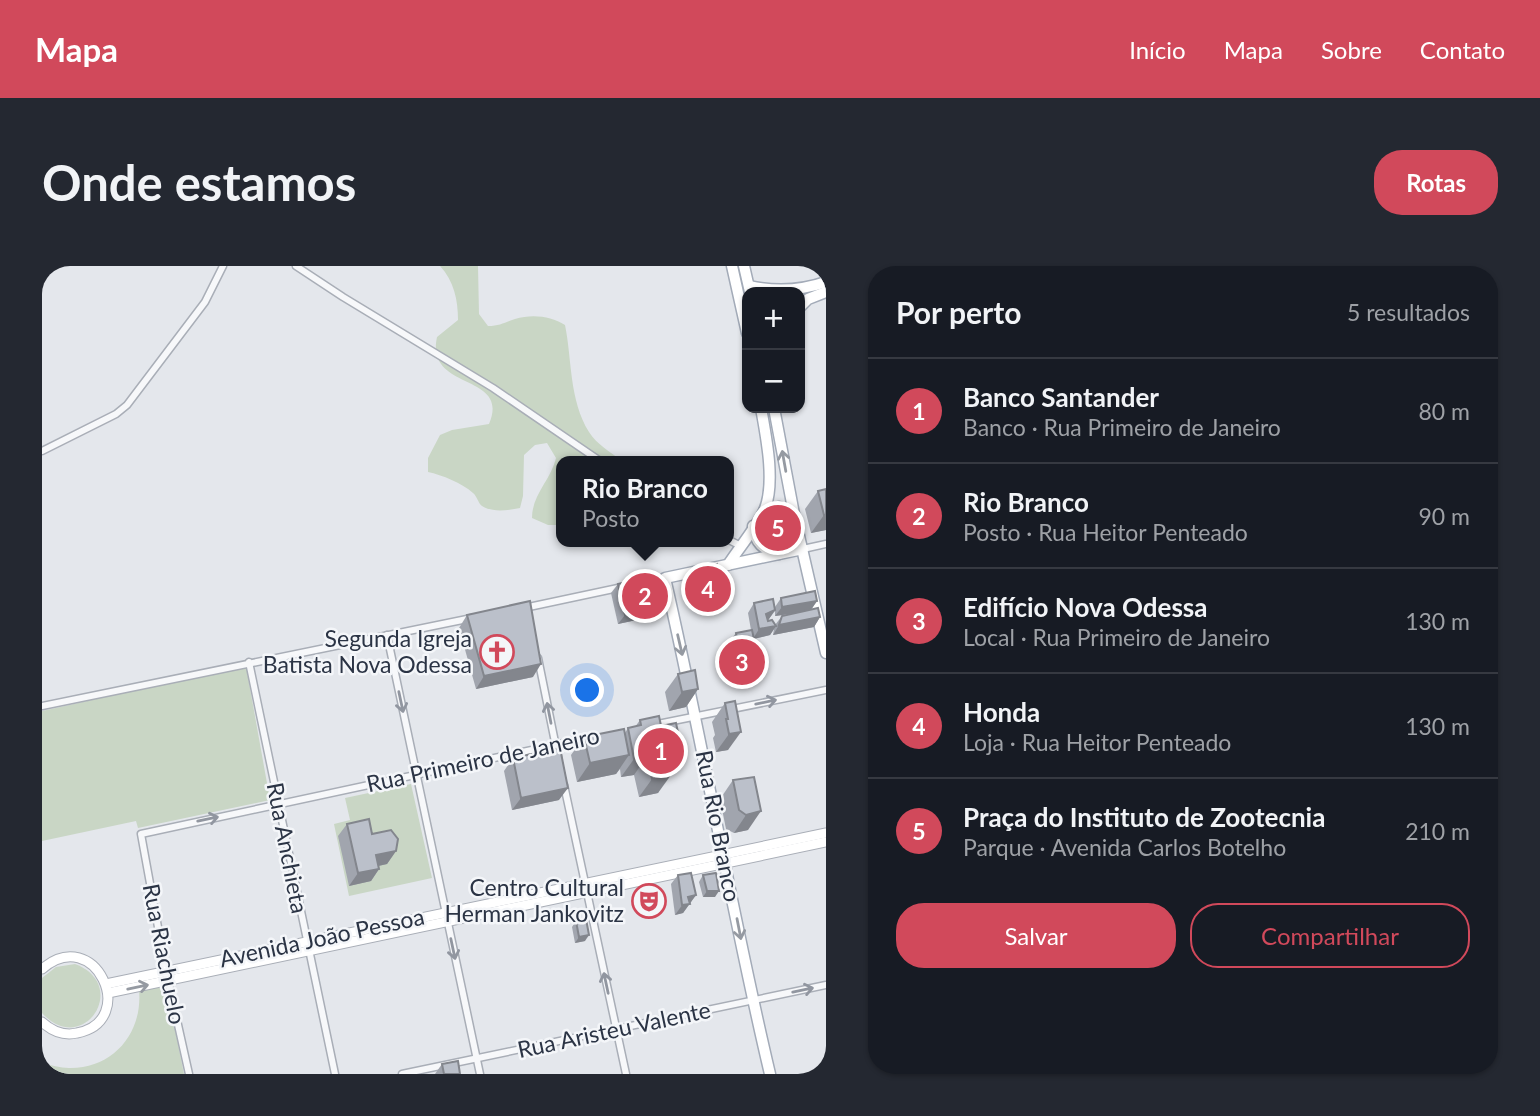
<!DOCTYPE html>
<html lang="pt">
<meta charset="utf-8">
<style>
body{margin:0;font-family:Lato,sans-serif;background:#242831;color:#f1f3f6}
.controls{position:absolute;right:21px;top:21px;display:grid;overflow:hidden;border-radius:14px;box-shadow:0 2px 5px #0004}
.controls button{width:63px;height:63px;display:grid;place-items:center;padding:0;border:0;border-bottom:2px solid #363941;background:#171b24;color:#f1f3f6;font:35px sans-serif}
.you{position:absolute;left:546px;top:425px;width:24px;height:24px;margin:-18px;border:5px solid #fff;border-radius:50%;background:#1a73e8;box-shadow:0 0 0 10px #1a73e833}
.badge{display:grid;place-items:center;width:46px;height:46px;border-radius:50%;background:#d1495b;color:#fff;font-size:23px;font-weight:700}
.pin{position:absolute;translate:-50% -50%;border:4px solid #fff;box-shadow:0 2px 7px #0006}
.popup{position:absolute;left:514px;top:190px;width:178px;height:91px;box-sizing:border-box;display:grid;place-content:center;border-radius:14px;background:#171b24;filter:drop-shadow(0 2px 5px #0005);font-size:23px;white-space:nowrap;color:#9ea1a6}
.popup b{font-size:26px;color:#f1f3f6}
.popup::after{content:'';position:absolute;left:50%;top:100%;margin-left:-14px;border:14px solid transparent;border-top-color:#171b24}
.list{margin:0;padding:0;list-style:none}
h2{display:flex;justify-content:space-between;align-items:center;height:91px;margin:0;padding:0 28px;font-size:30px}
h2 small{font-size:23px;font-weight:400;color:#9ea1a6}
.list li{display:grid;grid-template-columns:46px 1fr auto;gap:21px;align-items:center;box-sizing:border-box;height:105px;padding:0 28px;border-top:2px solid #363941}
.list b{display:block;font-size:26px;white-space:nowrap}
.list p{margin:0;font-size:23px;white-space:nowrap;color:#9ea1a6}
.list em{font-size:23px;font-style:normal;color:#9ea1a6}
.actions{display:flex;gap:14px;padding:21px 28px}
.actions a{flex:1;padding:16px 0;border:2px solid #d1495b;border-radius:28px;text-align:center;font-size:24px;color:#d1495b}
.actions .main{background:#d1495b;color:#fff}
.map{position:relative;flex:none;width:784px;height:808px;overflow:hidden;border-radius:28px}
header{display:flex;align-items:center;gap:42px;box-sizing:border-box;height:98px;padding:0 35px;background:#d1495b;color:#fff}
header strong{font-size:33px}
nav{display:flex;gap:38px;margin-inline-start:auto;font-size:24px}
.intro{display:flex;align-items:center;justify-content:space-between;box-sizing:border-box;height:168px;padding:0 42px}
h1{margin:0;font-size:49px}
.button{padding:18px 32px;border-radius:28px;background:#d1495b;color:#fff;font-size:24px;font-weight:700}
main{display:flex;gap:42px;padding:0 42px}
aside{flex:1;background:#171b24;border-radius:28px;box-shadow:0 2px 5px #0004}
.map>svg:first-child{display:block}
</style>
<header>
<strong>Mapa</strong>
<nav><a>Início</a><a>Mapa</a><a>Sobre</a><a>Contato</a></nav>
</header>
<div class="intro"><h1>Onde estamos</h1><a class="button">Rotas</a></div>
<main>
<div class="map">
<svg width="784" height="808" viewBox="0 0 784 808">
<rect width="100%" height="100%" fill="#e4e7ec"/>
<g fill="#c9d6c5">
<path d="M398,0H436L437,48L446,60C458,60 463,56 473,53C490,48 509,50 523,59C530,93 527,134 547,166C554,178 570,187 580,195H519V259H506L490,252C490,228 509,214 514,192L505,177L493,179L482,189L481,230L478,242C467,244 451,247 440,240C436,237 435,230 431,227C420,217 400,209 386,206V192L398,169L410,164L447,158C469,106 383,126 395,71L416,54C416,34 412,15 398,0Z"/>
<circle cx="736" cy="264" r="15"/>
<path d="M204,400L228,534L96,562L94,555L0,575V445Z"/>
<path d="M369,518L390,612L307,630L292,558L308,554L303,532Z"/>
<path d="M33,698C89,719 41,792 0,747V712L14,701Z"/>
<path d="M124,718L142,808H0V797C9,799 18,802 27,802C71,803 101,767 97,724Z"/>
</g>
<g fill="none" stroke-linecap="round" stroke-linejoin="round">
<g stroke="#a9aeb7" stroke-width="9">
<g id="minor">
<path d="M254,0L301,31L451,122L558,195"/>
<path d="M0,185L74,148L85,139L163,36L181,0"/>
<path d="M687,274L699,280"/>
<path d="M761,283L784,278"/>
<path d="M482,342L623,312"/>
<path d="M345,369L438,808"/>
<path d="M496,392L516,491"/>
<path d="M207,396L293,808"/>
<path d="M0,440L430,352"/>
<path d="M611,459L784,424"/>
<path d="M522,519L584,808"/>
<path d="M147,808L124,705L99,568L545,472"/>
<path d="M360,808L784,719"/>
</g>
</g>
<g stroke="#a9aeb7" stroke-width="11">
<g id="secondary">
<path d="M0,703C53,657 98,755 35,767C22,770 10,765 0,756"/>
<path d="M64,718L784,567"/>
<path d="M66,727L784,576"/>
</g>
</g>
<g stroke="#a3abb8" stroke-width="13">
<g id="primary">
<path d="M690,0L705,67"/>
<path d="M702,0L708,26"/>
<path d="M707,20C734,26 758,25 784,16"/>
<path d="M758,41L766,33L784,26"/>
<path d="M732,142L752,248L784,387"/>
<path d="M722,245L737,241L752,248"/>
<path d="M711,260C713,277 721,284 737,288"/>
<path d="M686,299C697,282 713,263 722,245C734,218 724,170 719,142"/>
<path d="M728,808C689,644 661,477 623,312L761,283"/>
</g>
</g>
<use href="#minor" stroke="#f7f8fa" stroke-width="6"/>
<use href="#secondary" stroke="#fff" stroke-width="9"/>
<use href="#primary" stroke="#fff" stroke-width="10"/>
</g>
<g fill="#a1a5ae" fill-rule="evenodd">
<path d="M784,223V264L769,267L763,243L776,225Z"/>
<path d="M664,301L676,337L664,340L657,310Z"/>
<path d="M576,318L590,335L599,353L576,358L569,327Z"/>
<path d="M739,332L775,335L769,344L778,351L772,361L731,369L732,363L728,369L712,373V415L695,418L687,376L694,367L709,364L706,347L712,337L733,341ZM733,345V350L756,347L740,350L733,359L726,354Z"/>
<path d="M425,349L491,411L434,423L417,362Z"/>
<path d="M636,408L656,423L644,441L627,445L623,426Z"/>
<path d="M693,435L686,484L674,486L671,472L673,469L670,456L683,437Z"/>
<path d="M598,454L619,460L635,499L627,501L616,527L597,531L592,509L579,511L578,503L574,508L535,516L529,489L542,471L583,467L586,462L593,461Z"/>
<path d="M471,492L517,534L470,544L462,505Z"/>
<path d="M712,511L706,564L692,567L684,563L678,533L691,514Z"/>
<path d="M305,558L354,585L345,598L337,600V603L329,615L307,620L296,570Z"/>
<path d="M636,609L654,629L641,647L633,649L629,618Z"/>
<path d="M661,609L673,631H661L657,616Z"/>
<path d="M534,655L543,675L533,677L530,661Z"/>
<path d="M400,798L418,808H393Z"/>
</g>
<g fill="#83868d">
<path d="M782,249H784V264L769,267Z"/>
<path d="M682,327L676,337L664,340L671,330Z"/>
<path d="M775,335L768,345L733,350L740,341Z"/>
<path d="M605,344L599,353L576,358L583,349Z"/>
<path d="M733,344L727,353L717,357L724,348Z"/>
<path d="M778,351L772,361L731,369L737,359Z"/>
<path d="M734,360L728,369L711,373L717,363Z"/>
<path d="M499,398L491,411L434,423L442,410Z"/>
<path d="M719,405L712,415L695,418L702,409Z"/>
<path d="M656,423L644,441L627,445L640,426Z"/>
<path d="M699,466L686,484L674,486L687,468Z"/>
<path d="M587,489L574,508L535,516L548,497Z"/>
<path d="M605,490L592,509L579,511L592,493Z"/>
<path d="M641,490L635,499L611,504L618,494Z"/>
<path d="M629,509L616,527L597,531L610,513Z"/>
<path d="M526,522L517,534L470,544L479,532Z"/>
<path d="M719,545L706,564L692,567L704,549Z"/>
<path d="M354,585L345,598L326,602L334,589Z"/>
<path d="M337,603L329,615L307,620L316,607Z"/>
<path d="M665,625H677L673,631H661Z"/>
<path d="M654,629L641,647L633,649L646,631Z"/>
<path d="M547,669L543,675L533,677L537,671Z"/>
</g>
<g fill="#bbc0ca" stroke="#83868d" stroke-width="2">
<path d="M784,223V249H782L776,225Z"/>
<path d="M675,298L682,327L671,330L664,301Z"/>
<path d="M585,316L590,335L599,333L604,335L605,344L583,349L576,318Z"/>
<path d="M773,325L775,335L740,341L739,332Z"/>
<path d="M731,333L733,344L724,348L726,355L730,354L734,360L717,363L712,337Z"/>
<path d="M488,335L499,398L442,410L425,349Z"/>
<path d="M776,342L778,351L737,359L740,350Z"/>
<path d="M710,364L719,405L702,409L694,367Z"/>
<path d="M653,404L656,423L640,426L636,408Z"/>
<path d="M693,435L699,466L687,468L684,453H686L683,437Z"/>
<path d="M617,450L629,509L610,513L605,490L592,493L586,462L599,459L598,454Z"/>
<path d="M634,457L641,490L625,493L619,460Z"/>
<path d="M582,463L587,489L548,497L542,471Z"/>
<path d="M518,482L526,522L479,532L471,492Z"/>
<path d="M712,511L719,545L704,549L697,544L691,514Z"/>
<path d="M327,553L330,568L349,564L356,573L354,585L334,589L337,603L316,607L305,558Z"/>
<path d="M649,607L654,629L646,631L648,638L640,639L636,609Z"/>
<path d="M674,607L677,625H665L661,609Z"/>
<path d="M544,653L547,669L537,671L534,655Z"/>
<path d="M416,795L418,808H402L400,798Z"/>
</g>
<defs><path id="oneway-shaft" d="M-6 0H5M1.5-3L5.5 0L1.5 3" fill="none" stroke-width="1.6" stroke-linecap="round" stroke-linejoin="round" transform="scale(1.75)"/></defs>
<g stroke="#959aa2">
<use href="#oneway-shaft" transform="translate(742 195) rotate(-100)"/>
<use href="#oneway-shaft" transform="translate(638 379) rotate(77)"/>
<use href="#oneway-shaft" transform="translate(697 663) rotate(79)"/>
<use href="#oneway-shaft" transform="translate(96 721) rotate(-12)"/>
</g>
<g stroke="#9196a0">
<use href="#oneway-shaft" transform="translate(359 436) rotate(78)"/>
<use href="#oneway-shaft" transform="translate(724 436) rotate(-12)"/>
<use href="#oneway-shaft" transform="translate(507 447) rotate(-101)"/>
<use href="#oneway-shaft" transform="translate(166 553) rotate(-12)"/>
<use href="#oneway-shaft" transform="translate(411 683) rotate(78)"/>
<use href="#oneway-shaft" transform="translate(564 717) rotate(-102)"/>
<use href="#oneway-shaft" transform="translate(761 724) rotate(-12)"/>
</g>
<defs>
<g id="church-ring" transform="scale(1.75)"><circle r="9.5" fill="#f4f6f9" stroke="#d1495b" stroke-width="1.5"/><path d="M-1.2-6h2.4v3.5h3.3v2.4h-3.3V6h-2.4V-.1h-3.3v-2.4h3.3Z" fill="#d1495b"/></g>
<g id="theatre-ring" transform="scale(1.75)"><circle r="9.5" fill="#f4f6f9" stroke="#d1495b" stroke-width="1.5"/><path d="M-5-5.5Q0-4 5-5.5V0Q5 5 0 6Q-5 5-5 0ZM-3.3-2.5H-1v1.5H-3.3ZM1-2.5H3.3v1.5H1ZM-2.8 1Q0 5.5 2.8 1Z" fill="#d1495b"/></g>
</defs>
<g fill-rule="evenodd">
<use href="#church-ring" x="455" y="386"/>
<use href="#theatre-ring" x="607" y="635"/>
</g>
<g text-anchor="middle" stroke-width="5" stroke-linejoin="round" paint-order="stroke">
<g font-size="23" fill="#2b3445" stroke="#f4f6f9" text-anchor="end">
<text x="430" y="381">Segunda Igreja<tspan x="430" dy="26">Batista Nova Odessa</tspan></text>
<text x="582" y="630">Centro Cultural<tspan x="582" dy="26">Herman Jankovitz</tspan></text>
</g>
<g font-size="23" fill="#2b3445" stroke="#f4f6f9">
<text transform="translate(441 494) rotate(-12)" y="8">Rua Primeiro de Janeiro</text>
<text transform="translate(676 560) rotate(79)" y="8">Rua Rio Branco</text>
<text transform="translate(245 582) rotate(79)" y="8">Rua Anchieta</text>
<text transform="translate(280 672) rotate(-12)" y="8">Avenida João Pessoa</text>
<text transform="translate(122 688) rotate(79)" y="8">Rua Riachuelo</text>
<text transform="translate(572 764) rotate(-12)" y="8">Rua Aristeu Valente</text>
</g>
</g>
</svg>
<div class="controls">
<button>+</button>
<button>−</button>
</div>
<div class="you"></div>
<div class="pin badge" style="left:619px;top:485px">1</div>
<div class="pin badge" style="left:603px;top:330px">2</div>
<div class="popup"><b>Rio Branco</b>Posto</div>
<div class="pin badge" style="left:700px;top:396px">3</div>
<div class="pin badge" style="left:666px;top:323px">4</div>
<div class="pin badge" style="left:736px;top:262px">5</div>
</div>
<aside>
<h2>Por perto<small>5 resultados</small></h2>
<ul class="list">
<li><span class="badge">1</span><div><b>Banco Santander</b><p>Banco · Rua Primeiro de Janeiro</p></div><em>80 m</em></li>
<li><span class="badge">2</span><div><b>Rio Branco</b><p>Posto · Rua Heitor Penteado</p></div><em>90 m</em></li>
<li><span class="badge">3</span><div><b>Edifício Nova Odessa</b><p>Local · Rua Primeiro de Janeiro</p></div><em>130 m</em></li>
<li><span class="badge">4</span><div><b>Honda</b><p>Loja · Rua Heitor Penteado</p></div><em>130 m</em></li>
<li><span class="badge">5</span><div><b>Praça do Instituto de Zootecnia</b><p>Parque · Avenida Carlos Botelho</p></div><em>210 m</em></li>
</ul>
<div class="actions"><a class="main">Salvar</a><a>Compartilhar</a></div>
</aside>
</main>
